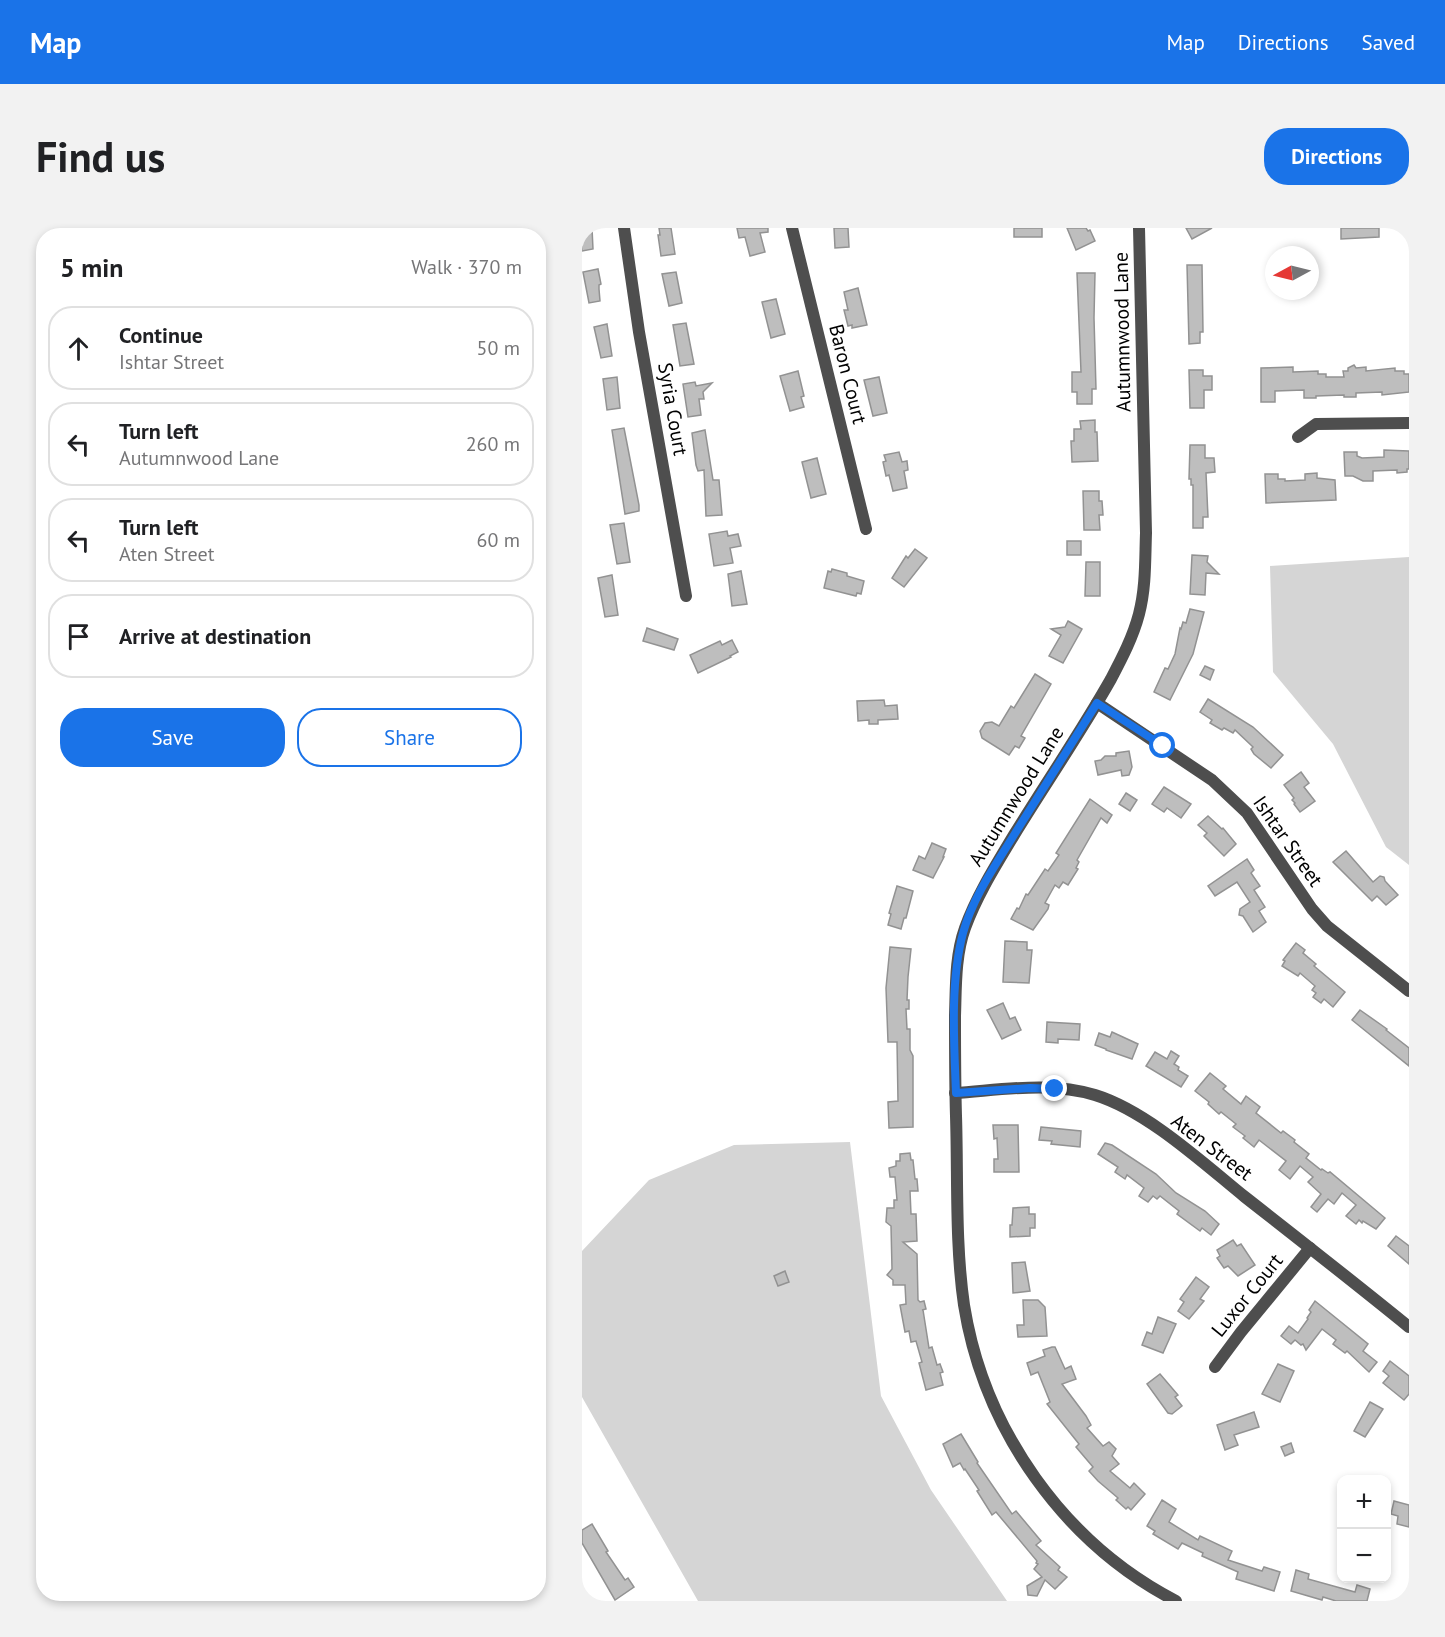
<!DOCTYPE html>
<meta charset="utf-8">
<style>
body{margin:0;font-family:"PT Sans",sans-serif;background:#f2f2f2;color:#202124}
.controls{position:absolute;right:18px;bottom:18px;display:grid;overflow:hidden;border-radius:12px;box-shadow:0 3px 9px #0003}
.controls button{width:54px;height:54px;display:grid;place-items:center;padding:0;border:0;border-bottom:2px solid #e0e0e0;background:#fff;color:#202124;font:30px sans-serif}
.compass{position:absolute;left:683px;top:18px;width:54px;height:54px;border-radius:50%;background:#fff;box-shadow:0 3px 9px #0003;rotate:263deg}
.stop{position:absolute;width:18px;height:18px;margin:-14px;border:4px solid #1a73e8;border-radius:50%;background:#fff}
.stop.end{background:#1a73e8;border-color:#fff;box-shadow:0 2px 6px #0008}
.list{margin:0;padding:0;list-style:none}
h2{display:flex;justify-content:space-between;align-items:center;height:78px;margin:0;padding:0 24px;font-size:26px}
h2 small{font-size:20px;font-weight:400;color:#757577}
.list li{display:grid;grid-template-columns:39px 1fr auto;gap:18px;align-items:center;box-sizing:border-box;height:84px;margin:0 12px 12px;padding:0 12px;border:2px solid #e0e0e0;border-radius:24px}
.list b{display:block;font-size:22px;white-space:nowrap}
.list p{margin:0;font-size:20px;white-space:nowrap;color:#757577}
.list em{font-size:20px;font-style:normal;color:#757577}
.actions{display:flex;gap:12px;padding:18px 24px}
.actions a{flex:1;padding:14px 0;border:2px solid #1a73e8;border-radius:24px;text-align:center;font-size:21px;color:#1a73e8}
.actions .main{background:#1a73e8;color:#fff}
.icon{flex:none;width:33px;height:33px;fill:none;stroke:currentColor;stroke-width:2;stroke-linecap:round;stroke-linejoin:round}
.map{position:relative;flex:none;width:827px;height:1373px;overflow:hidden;border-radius:24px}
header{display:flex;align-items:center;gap:36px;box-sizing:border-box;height:84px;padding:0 30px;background:#1a73e8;color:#fff}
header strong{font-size:28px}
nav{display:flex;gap:33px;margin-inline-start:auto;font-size:21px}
.intro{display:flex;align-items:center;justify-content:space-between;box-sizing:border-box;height:144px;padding:0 36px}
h1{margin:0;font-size:42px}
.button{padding:15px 27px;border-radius:24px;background:#1a73e8;color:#fff;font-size:21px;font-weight:700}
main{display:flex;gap:36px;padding:0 36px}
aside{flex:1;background:#fff;border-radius:24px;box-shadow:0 3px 9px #0003}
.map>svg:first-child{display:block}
</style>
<header>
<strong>Map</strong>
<nav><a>Map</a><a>Directions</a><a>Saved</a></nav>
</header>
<div class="intro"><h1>Find us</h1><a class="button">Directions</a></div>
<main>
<aside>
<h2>5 min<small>Walk · 370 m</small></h2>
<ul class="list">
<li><svg class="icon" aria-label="ahead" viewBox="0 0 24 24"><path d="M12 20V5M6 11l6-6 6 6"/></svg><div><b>Continue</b><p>Ishtar Street</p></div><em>50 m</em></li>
<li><svg class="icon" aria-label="left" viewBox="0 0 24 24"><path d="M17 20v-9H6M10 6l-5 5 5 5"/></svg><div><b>Turn left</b><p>Autumnwood Lane</p></div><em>260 m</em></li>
<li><svg class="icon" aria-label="left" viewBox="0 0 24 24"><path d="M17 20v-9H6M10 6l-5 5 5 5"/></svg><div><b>Turn left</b><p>Aten Street</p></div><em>60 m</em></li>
<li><svg class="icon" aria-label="arrive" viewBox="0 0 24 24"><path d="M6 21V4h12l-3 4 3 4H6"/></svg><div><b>Arrive at destination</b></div></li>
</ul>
<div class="actions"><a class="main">Save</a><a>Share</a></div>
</aside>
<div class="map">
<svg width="827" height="1373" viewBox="0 0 827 1373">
<rect width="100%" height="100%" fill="#fff"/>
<g fill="#d5d5d5">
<path d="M827,329V637L804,619L751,516L691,444L688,338Z"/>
<path d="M268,914L299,1168L349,1262L425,1373H116L0,1169V1023L67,952L152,917Z"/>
</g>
<g fill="#bebebe" stroke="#929292" stroke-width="1.5">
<path d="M0,0H10L11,21L0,23Z"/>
<path d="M77,0H89L93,26L79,28L76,7H78Z"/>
<path d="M155,0H186V4L178,5L183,24L168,28L163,9L157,10Z"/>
<path d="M252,0H266L267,19L253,20Z"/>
<rect x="432" y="0" width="28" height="9"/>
<path d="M485,0H504L506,3L508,2L513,13L494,22Z"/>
<path d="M604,0H630L610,11Z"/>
<path d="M759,0H797V9L759,11Z"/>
<path d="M605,37H620L621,104H618V115L607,116Z"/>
<path d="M16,41L19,56L17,57V61L18,73L7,75L1,44Z"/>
<path d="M94,44L100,75L87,78L80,46Z"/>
<path d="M495,45H513L512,90L514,161H510V176H495V164H490V144H499Z"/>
<path d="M276,60L285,97L270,100V97L266,98L262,82H266L262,64Z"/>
<path d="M194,71L203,106L189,110L180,74Z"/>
<path d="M104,95L112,136L98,138L91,97Z"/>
<path d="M25,96L30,128L19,130L12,99Z"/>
<path d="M772,137L774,140L784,139V143L813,140V143H822V146H827V164L800,167V164L774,165V169H762V167L734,168V170H722V162L693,163V174H679V140L711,139V144L736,143V146H744V149H762L761,143H766V140Z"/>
<path d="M607,142H621V148H630V162H622V180H608Z"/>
<path d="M216,143L222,168L219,169L222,179L208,183L198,148Z"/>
<path d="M35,149L38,180L25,182L21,151Z"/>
<path d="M297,149L305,185L291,188L282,152Z"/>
<path d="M113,154L114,158L130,155L121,164L122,171H117L119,187L106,189L101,156Z"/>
<path d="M513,192V204H515L516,233L490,234L489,213H492V201H499L498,193Z"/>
<path d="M42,200L57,277V283L43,286L30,202Z"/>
<path d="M123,202L131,252H137L140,287L124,288L122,242L116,243L114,237L110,205Z"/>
<path d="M608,217H623V230H632L633,244L624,245L626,289H621V300H611V257H609V251H607Z"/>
<path d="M802,222L827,223V241H825V244L815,245V242L791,243V253H781L771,248H763L762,224H775V228L780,230L802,229Z"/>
<path d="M317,224L320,234L325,233L326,242L322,243L325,260L311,263L307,247L304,248L301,234L304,233L302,227Z"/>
<path d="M235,230L244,266L229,270L220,234Z"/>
<path d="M735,245V250L753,252L754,272L684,275L683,246H696V251H703V253L723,252V246Z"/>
<path d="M501,263H517V273H520L521,287H517L518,302H502Z"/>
<path d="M42,295L48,334L35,336L28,297Z"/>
<path d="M145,303L146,308L156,306L159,318L148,320L151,335L132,338L127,306Z"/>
<rect x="485" y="313" width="14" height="14"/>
<path d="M333,321L345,330L322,359L310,350L324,328L326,330Z"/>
<path d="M610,327L626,328L625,334L637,346L624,345L623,367L608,366Z"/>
<path d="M504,334H518V368H503Z"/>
<path d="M250,341L265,345V348L282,353L279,366L275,365L274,368L242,360L246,343L249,344Z"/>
<path d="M159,343L165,376L150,378L146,346Z"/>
<path d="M30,347L36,387L23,389L16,350Z"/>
<path d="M608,381L622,384L611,426L588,472L572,464L583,440L586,441L593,426L598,400L599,401L601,394L604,395Z"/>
<path d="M486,393L500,401L481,435L467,428L479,407L469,401L483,399Z"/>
<path d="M65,400L96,411L92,422L61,413Z"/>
<path d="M150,412L156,424L148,428L149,429L116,445L108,427L138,413L140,417Z"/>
<path d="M623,438L632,442L628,452L618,447Z"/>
<path d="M453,446L469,456L439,508L443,510L437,520L433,518L427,527L400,510L398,503L403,495L410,494L417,498L429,478L432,480Z"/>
<path d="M626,471L671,499L701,527L689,540L672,526L669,521L671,519L653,502L651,505L642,500L640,502L628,495L630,492L618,484Z"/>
<path d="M302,472L303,478L315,477L316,491L296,492V496H287V492L276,493L275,473Z"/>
<path d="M547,523L550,539L547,547L540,548L539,542L516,547L513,533L519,532L523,528H534V525Z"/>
<path d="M719,544L727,555L722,559L733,573L718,584L712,576L713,575L710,572L712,570L702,557Z"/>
<path d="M582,559L609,576L599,590L585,580L582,584L570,576Z"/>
<path d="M544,565L555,572L548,583L537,576Z"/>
<path d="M508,571L530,587L525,595L519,590L495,632L497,634L494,640L496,641L486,657L481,654L477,660L473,657L463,675L467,677L466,681L451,702L429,691L435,680L437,681L444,666L446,667L463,641L466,643L477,627L474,625Z"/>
<path d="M626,588L640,601L641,600L654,616L642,628L622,608L625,605L616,597Z"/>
<path d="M350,615L364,621L361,629H362L351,650L331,642L337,628L343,631Z"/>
<path d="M764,623L791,654L798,648L802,649L803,653L816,667L804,677L795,668L790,673L751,634Z"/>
<path d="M665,631L672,642L669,645L678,658L672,662L683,679L677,683L684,694L671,704L661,688L657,687L658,681L668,674L655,654L633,668L626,658Z"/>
<path d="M315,658L331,663L324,690H322L319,701L306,697L309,686L307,685Z"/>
<path d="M423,713L445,714V722H450L447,755L421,754Z"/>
<path d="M714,715L723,722L721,725L734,736L732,738L763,764L751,779L742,771L739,775L731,769L734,765L730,762L733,758L718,745L716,748L700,738L703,733L701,732Z"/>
<path d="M308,719L329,721L326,749L325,772H327V781H324L325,801H328V822L331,828V899L307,900L306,874L316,873L315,814H306L304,760Z"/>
<path d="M421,775L428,791L433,789L439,802L420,811L405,782Z"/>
<path d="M778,782L805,801L804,802L827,820V838L770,792Z"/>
<path d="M465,794L498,796L497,812L476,811V815L464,814Z"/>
<path d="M530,804L556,816L550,831L524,822V821L513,817L517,805L528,809Z"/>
<path d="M589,823L597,828L592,836L597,839L596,842L606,848L599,859L564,838L573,824L585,831Z"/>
<path d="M628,845L644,858L641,861L659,876L664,868L678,879L674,885L699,905L701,903L713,912L712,914L727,926L724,930L739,942L740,941L746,945L748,944L803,990L794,1001L781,993L780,995L777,992L774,996L764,988L774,977L760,965L752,976L746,971L735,984L729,979L739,966L726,954L731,949L718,938L708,951L697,942L704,933L677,912L672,919L661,910L663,908L651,899L654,896L639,884L637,886L626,876L627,874L613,863Z"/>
<path d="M411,897H436L437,944H412V931H416L415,910L412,911Z"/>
<path d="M459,899L499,903L498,919L469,916L470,913L457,912Z"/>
<path d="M523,915L530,917L574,946L594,965L623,983L637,996L629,1007L620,1000L618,1003L595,986L597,983L578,968L575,971L571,968L566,974L557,968L562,960L545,947L543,951L533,944L536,939L516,926Z"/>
<path d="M328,925L329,932H331L333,951H335L336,963H328L329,986H334L335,1013L321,1014L335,1026L336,1072L338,1074L342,1073L344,1081L340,1082H341L347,1120L350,1119L355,1137L358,1136L361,1144L358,1145L361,1157L344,1162L337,1135L340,1134L334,1113L329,1114L327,1103L323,1104L318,1077L324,1076L323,1057H311V1052L305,1047L310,1041L309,998L304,994L305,980H312V972H315L313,949H308L307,940L314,938V933H318V926Z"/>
<path d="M447,979V986H453V1000H448V1008L428,1009V997H430L431,980Z"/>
<path d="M814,1008L827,1018V1036L806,1018Z"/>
<path d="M651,1012L655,1018L659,1016L673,1037L656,1048L646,1038L642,1040L635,1030L638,1028L635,1022Z"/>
<path d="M443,1034L448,1063L431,1065L430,1035Z"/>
<path d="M203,1043L207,1054L196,1058L192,1048Z"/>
<path d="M614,1049L627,1059L618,1071L622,1073L607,1091L596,1083L602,1074L598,1071Z"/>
<path d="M441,1072H456L463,1079L465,1108L436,1109L435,1097H442Z"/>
<path d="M733,1073L786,1116L781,1123L795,1134L787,1144L765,1123L763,1125L751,1116L754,1112L740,1101L724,1122L721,1116L719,1117L713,1112L709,1116L699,1108L707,1098L716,1105L726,1091L725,1090L729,1084L727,1082Z"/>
<path d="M576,1089L594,1096L581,1125L560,1117L565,1104L570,1106Z"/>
<path d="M470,1119H473L483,1141L489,1138L494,1151L480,1156L504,1188L509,1197L505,1200L521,1218L527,1214L534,1221L530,1228L537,1236L528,1243L548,1260L552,1255L563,1266L549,1282L546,1279L544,1281L534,1272L536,1270L516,1253L507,1243L511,1239L494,1219L497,1216L465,1176L468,1174L456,1144L449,1147L445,1135L463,1128L461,1122Z"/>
<path d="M808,1133L827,1148V1166L822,1172L801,1155L807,1148L801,1143Z"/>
<path d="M696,1136L712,1143L698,1174L680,1166Z"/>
<path d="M578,1146L596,1167L593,1169L600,1178L590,1186L586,1185L565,1156Z"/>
<path d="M788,1174L801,1181L783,1209L772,1203Z"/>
<path d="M672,1184L677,1199L652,1207L656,1217L643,1222L635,1197Z"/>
<path d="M379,1206L396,1234L395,1235L430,1286L434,1283L459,1313L454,1317L478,1339L476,1342L485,1349L473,1361L463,1352L455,1368L446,1367L445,1358L460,1349L452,1341L456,1336L454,1335L455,1333L414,1284L410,1287L395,1263L397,1262L383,1241L382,1242L378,1235L371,1239L361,1216Z"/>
<path d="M709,1215L712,1224L703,1228L699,1219Z"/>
<path d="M580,1272L594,1281L587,1294L616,1312L618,1308L650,1323L646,1332L680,1343L682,1339L698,1344L692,1363L654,1351L656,1344L620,1328L621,1325L600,1315L596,1321L571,1306L573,1303L565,1298Z"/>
<path d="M812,1273L827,1277V1299L815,1296L816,1288L809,1286Z"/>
<path d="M10,1296L26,1323L24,1324L43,1352L46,1350L52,1359L33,1372L0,1315V1302Z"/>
<path d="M714,1342L727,1346L726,1351L773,1364L775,1357L788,1361L785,1373H754L741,1369L740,1372L709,1363Z"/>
</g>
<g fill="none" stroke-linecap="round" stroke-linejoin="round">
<g stroke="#4e4e4e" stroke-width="12">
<path d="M42,0L57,104L104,368"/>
<path d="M210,0L284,301"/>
<path d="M557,0L564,305C563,332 564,359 557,386C551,409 540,430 529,451C499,504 464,555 432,607C414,637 395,667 383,700C373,728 374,759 373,788C373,822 373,855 374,888C376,950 373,1015 382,1077C402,1202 482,1315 594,1373"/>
<path d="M716,209L734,196L827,195"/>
<path d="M515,475L630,552L665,585L730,681L745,698L827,763"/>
<path d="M373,865C419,862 469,853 513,867C565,883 621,935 663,969C718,1012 773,1055 827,1099"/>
<path d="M633,1139L659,1104L728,1020"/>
</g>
</g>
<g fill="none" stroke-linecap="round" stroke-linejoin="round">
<path stroke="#1a73e8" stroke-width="8" d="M473,861L448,860L374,865C372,814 368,754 381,705C391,669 413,638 432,607C460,563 487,519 515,475L581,518"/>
</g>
<g text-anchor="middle" stroke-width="5" stroke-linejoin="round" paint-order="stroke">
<g font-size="20" fill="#000" stroke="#fff">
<text transform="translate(540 104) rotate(-91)" y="7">Autumnwood Lane</text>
<text transform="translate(266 146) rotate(76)" y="7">Baron Court</text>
<text transform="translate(91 181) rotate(80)" y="7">Syria Court</text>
<text transform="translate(434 568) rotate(-58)" y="7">Autumnwood Lane</text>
<text transform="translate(706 613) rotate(55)" y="7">Ishtar Street</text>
<text transform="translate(630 919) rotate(37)" y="7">Aten Street</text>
<text transform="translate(665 1067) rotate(-51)" y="7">Luxor Court</text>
</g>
</g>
</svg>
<div class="controls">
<button>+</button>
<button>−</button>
</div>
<svg class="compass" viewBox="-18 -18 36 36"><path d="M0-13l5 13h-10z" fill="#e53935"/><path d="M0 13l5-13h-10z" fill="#757577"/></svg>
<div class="stop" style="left:581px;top:518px"></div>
<div class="stop end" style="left:473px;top:861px"></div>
</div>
</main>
